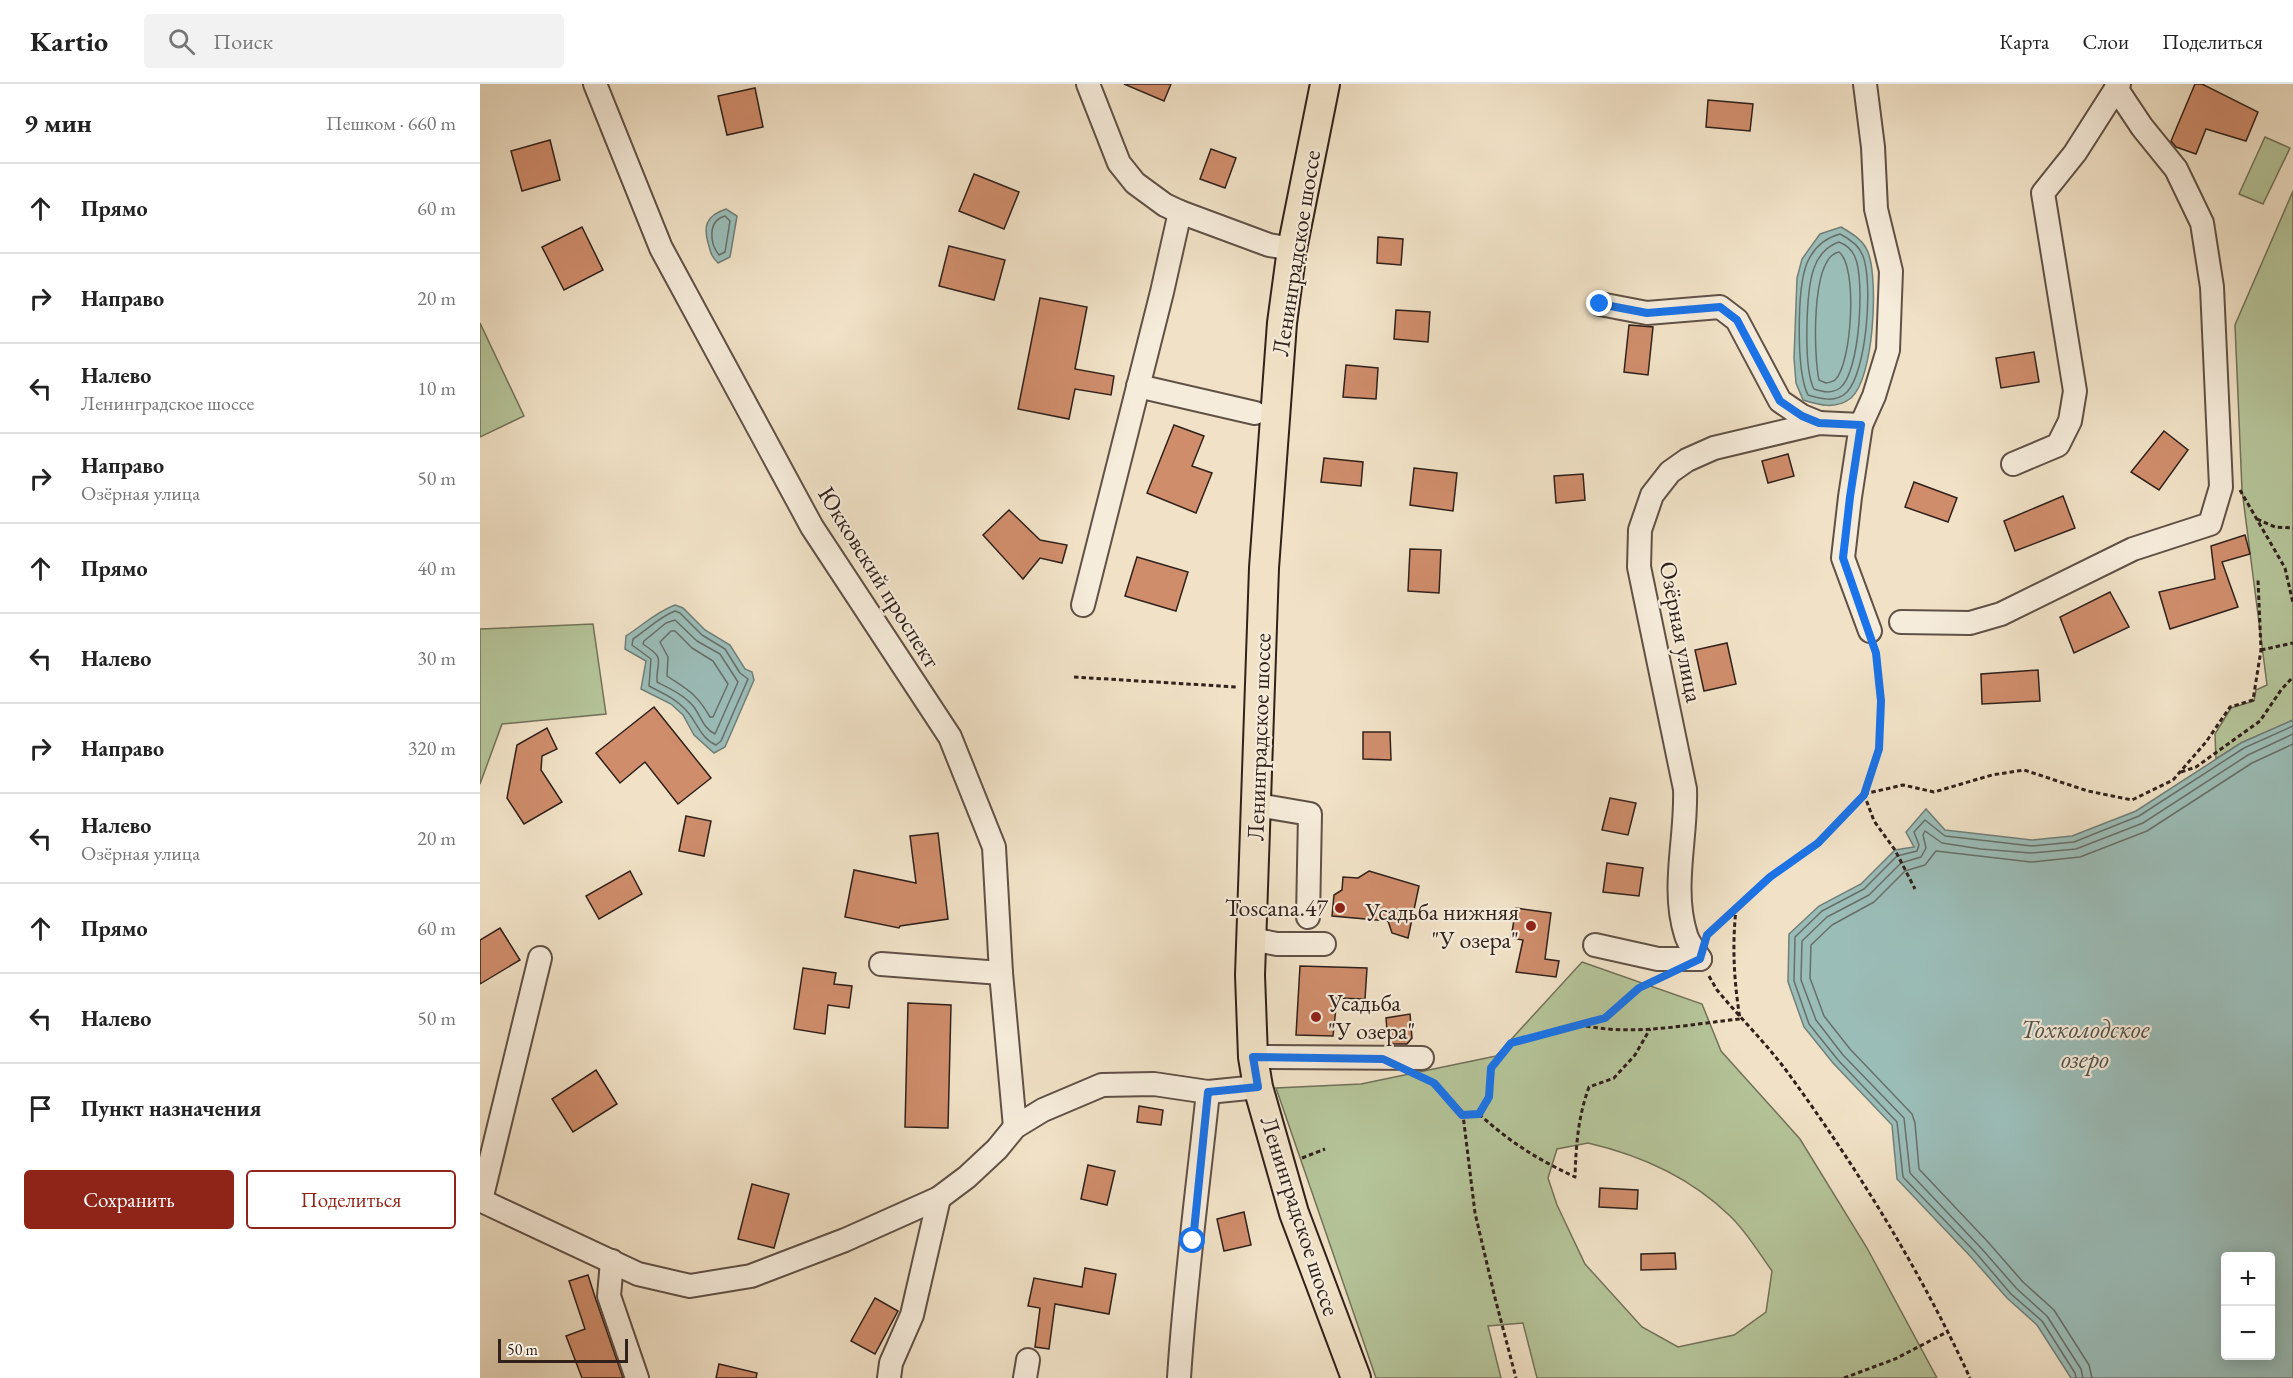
<!DOCTYPE html>
<html lang="ru">
<meta charset="utf-8">
<style>
body{margin:0;font-family:"EB Garamond",serif;background:#f2f2f2;color:#222}
.controls{position:absolute;right:18px;bottom:18px;display:grid;overflow:hidden;border-radius:6px;box-shadow:0 3px 15px #0003}
.controls button{width:54px;height:54px;display:grid;place-items:center;padding:0;border:0;border-bottom:2px solid #e0e0e0;background:#fff;color:#222;font:30px sans-serif}
.scale{position:absolute;left:18px;bottom:15px;width:130px;box-sizing:border-box;padding-left:6px;border:3px solid #30211b;border-top:0;font-size:16px;line-height:21px;white-space:nowrap;color:#30211b;-webkit-text-stroke:4px #f6ecdb;paint-order:stroke}
.stop{position:absolute;width:18px;height:18px;margin:-14px;border:4px solid #1a73e8;border-radius:50%;background:#fff}
.stop.end{background:#1a73e8;border-color:#fff;box-shadow:0 2px 6px #0008}
.list{margin:0;padding:0;list-style:none}
h2{display:flex;justify-content:space-between;align-items:center;height:78px;margin:0;padding:0 24px;font-size:26px}
h2 small{font-size:20px;font-weight:400;color:#767676}
.list li{display:grid;grid-template-columns:39px 1fr auto;gap:18px;align-items:center;box-sizing:border-box;height:90px;padding:0 24px;border-top:2px solid #e0e0e0}
.list b{display:block;font-size:22px;white-space:nowrap}
.list p{margin:0;font-size:20px;white-space:nowrap;color:#767676}
.list em{font-size:20px;font-style:normal;color:#767676}
.actions{display:flex;gap:12px;padding:18px 24px}
.actions a{flex:1;padding:14px 0;border:2px solid #8f2418;border-radius:6px;text-align:center;font-size:21px;color:#8f2418}
.actions .main{background:#8f2418;color:#fff}
.icon{flex:none;width:33px;height:33px;fill:none;stroke:currentColor;stroke-width:2;stroke-linecap:round;stroke-linejoin:round}
.map{position:relative;flex:none;width:1813px;height:1294px;overflow:hidden}
header{display:flex;align-items:center;gap:36px;box-sizing:border-box;height:84px;padding:0 30px;background:#fff;border-bottom:2px solid #e0e0e0}
header strong{font-size:28px}
nav{display:flex;gap:33px;margin-inline-start:auto;font-size:21px}
.search{width:420px;height:54px;background:#f2f2f2;display:flex;align-items:center;gap:15px;box-sizing:border-box;padding:0 21px;border-radius:6px;color:#767676;font-size:22px}
main{display:flex}
aside{flex:1;background:#fff}
.map>svg:first-child{display:block}
</style>
<header>
<strong>Kartio</strong>
<div class="search"><svg class="icon" aria-label="search" viewBox="0 0 24 24"><circle cx="10" cy="10" r="6"/><path d="M15 15l6 6"/></svg>Поиск</div>
<nav><a>Карта</a><a>Слои</a><a>Поделиться</a></nav>
</header>
<main>
<aside>
<h2>9 мин<small>Пешком · 660 m</small></h2>
<ul class="list">
<li><svg class="icon" aria-label="ahead" viewBox="0 0 24 24"><path d="M12 20V5M6 11l6-6 6 6"/></svg><div><b>Прямо</b></div><em>60 m</em></li>
<li><svg class="icon" aria-label="right" viewBox="0 0 24 24"><path d="M7 20v-9h11M14 6l5 5-5 5"/></svg><div><b>Направо</b></div><em>20 m</em></li>
<li><svg class="icon" aria-label="left" viewBox="0 0 24 24"><path d="M17 20v-9H6M10 6l-5 5 5 5"/></svg><div><b>Налево</b><p>Ленинградское шоссе</p></div><em>10 m</em></li>
<li><svg class="icon" aria-label="right" viewBox="0 0 24 24"><path d="M7 20v-9h11M14 6l5 5-5 5"/></svg><div><b>Направо</b><p>Озёрная улица</p></div><em>50 m</em></li>
<li><svg class="icon" aria-label="ahead" viewBox="0 0 24 24"><path d="M12 20V5M6 11l6-6 6 6"/></svg><div><b>Прямо</b></div><em>40 m</em></li>
<li><svg class="icon" aria-label="left" viewBox="0 0 24 24"><path d="M17 20v-9H6M10 6l-5 5 5 5"/></svg><div><b>Налево</b></div><em>30 m</em></li>
<li><svg class="icon" aria-label="right" viewBox="0 0 24 24"><path d="M7 20v-9h11M14 6l5 5-5 5"/></svg><div><b>Направо</b></div><em>320 m</em></li>
<li><svg class="icon" aria-label="left" viewBox="0 0 24 24"><path d="M17 20v-9H6M10 6l-5 5 5 5"/></svg><div><b>Налево</b><p>Озёрная улица</p></div><em>20 m</em></li>
<li><svg class="icon" aria-label="ahead" viewBox="0 0 24 24"><path d="M12 20V5M6 11l6-6 6 6"/></svg><div><b>Прямо</b></div><em>60 m</em></li>
<li><svg class="icon" aria-label="left" viewBox="0 0 24 24"><path d="M17 20v-9H6M10 6l-5 5 5 5"/></svg><div><b>Налево</b></div><em>50 m</em></li>
<li><svg class="icon" aria-label="arrive" viewBox="0 0 24 24"><path d="M6 21V4h12l-3 4 3 4H6"/></svg><div><b>Пункт назначения</b></div></li>
</ul>
<div class="actions"><a class="main">Сохранить</a><a>Поделиться</a></div>
</aside>
<div class="map">
<svg width="1813" height="1294" viewBox="0 0 1813 1294">
<rect width="100%" height="100%" fill="#f1e2c7"/>
<filter id="stains"><feTurbulence type="fractalNoise" baseFrequency=".00333" numOctaves="4"/><feColorMatrix values="0 0 0 0 .2 0 0 0 0 .09 0 0 0 0 .02 0 0 0 .5 -.17"/></filter>
<radialGradient id="worn" r=".72"><stop offset=".6" stop-color="#630" stop-opacity="0"/><stop offset="1" stop-color="#630" stop-opacity=".3"/></radialGradient>
<g fill="#b5c499" stroke="#72725a" stroke-width="1.5" fill-rule="evenodd">
<path d="M1785,53L1810,64L1783,120L1759,110Z"/>
<path d="M1813,107V636L1761,659L1736,675L1735,650L1751,624L1774,617L1776,606L1787,601L1762,406L1755,241Z"/>
<path d="M0,239L44,332L0,353Z"/>
<path d="M113,540L126,630L22,640L0,700V545Z"/>
<path d="M1102,878L1222,920L1241,967L1320,1055L1387,1164L1457,1294H1057L1043,1239L1008,1242L1021,1294H896L796,1004L881,1000L1016,972ZM1108,1059C1160,1071 1211,1094 1250,1132C1266,1147 1279,1169 1292,1187L1286,1228L1254,1251L1198,1263L1162,1243L1105,1180L1077,1121L1068,1094L1077,1065Z"/>
</g>
<g fill="#9bbdb8" stroke="#707f79" stroke-width="1.5" fill-rule="evenodd">
<path d="M246,125L257,132L250,173L238,179C232,173 231,170 229,162C223,143 225,132 246,125Z"/>
<path d="M1361,143C1373,150 1385,157 1389,171C1398,199 1394,294 1371,314C1356,326 1339,321 1323,316L1316,299L1314,274L1317,194L1322,175L1340,150Z"/>
<path d="M195,521L203,524L225,546L250,561L265,585L272,588L274,596L245,663L234,669L214,651L203,631L191,620L161,605L166,577L145,565L146,552C163,541 176,528 195,521Z"/>
<path d="M1813,636V1294H1591L1557,1241L1527,1214L1491,1173L1417,1095L1412,1041L1353,979L1324,943L1308,898L1309,850L1339,822L1381,800L1415,766L1434,763L1426,748L1446,725L1465,746L1552,756L1592,752L1656,727L1761,659ZM1746,1172H1790V1272H1746Z"/>
</g>
<g fill="none" stroke-linecap="round" stroke-linejoin="round">
<g stroke="#666f6a" stroke-width="1.5">
<path d="M245,132L250,137L245,168L239,171C230,160 227,137 245,132Z"/>
<path d="M1360,150C1370,155 1379,161 1383,172C1393,198 1387,287 1367,308C1356,319 1341,315 1328,311C1316,287 1317,204 1327,179C1334,163 1345,154 1360,150Z"/>
<path d="M1359,158C1367,161 1372,166 1375,173C1385,195 1380,289 1360,304C1351,310 1343,308 1334,305C1323,284 1326,206 1334,184C1338,172 1347,162 1359,158Z"/>
<path d="M1359,168C1378,182 1372,280 1355,296C1354,297 1348,299 1346,299L1339,296C1334,274 1330,173 1359,168Z"/>
<path d="M195,527L200,529L222,551L245,565L260,589L268,595L241,657L236,661C220,654 217,637 205,625C195,614 182,609 169,602L171,575L152,561L153,555C167,546 179,533 195,527Z"/>
<path d="M195,536L217,557L240,570L258,598L235,650C224,645 221,633 214,623C204,611 191,605 177,598C176,574 187,576 163,560L164,557L186,539Z"/>
<path d="M191,547H195L212,564L233,577L248,600L233,633H230C216,609 208,606 187,592L188,573L180,558Z"/>
<path d="M1596,1294L1595,1289L1562,1237L1531,1210L1496,1169L1423,1093L1417,1038L1358,976L1329,940L1314,897L1315,853L1342,827L1384,805L1417,772L1437,767L1439,761L1434,748L1445,736L1465,752L1552,762L1594,758L1659,732L1764,664L1813,642"/>
<path d="M1603,1294L1601,1285L1567,1232L1537,1205L1501,1164L1430,1089L1424,1034L1363,971L1336,936L1321,896L1322,857L1347,833L1389,811L1421,779L1441,773L1446,764L1443,751L1445,747L1462,759L1501,765L1551,769L1596,765L1663,739L1768,671L1813,650"/>
<path d="M1612,1294L1609,1281L1574,1226L1543,1198L1508,1158L1439,1085L1435,1039L1432,1030L1370,965L1344,932L1330,894L1331,861L1352,841L1394,818L1425,787L1445,781L1456,767L1551,778L1600,773L1667,747L1772,679L1813,660"/>
</g>
</g>
<g fill="#cf8d6c" stroke="#30211b" stroke-width="1.5">
<path d="M644,0H691L684,17Z"/>
<path d="M1715,0H1722L1778,28L1766,57L1726,45L1716,70L1696,63L1691,57Z"/>
<path d="M275,4L283,43L247,51L238,12Z"/>
<path d="M1228,16L1273,20L1270,47L1226,43Z"/>
<path d="M70,56L80,96L42,107L31,67Z"/>
<path d="M731,65L756,74L745,104L720,95Z"/>
<path d="M494,90L539,108L524,145L479,127Z"/>
<path d="M102,143L123,186L84,206L62,163Z"/>
<path d="M898,153L923,155L921,181L897,179Z"/>
<path d="M469,162L525,176L514,216L459,202Z"/>
<path d="M560,214L607,223L595,285L634,292L631,311L595,305L589,335L538,325Z"/>
<path d="M916,226L950,228L948,258L914,255Z"/>
<path d="M1149,241L1173,243L1168,291L1144,288Z"/>
<path d="M1554,268L1559,298L1521,304L1516,274Z"/>
<path d="M866,281L898,284L896,315L863,313Z"/>
<path d="M694,341L724,352L712,382L732,389L716,429L667,409Z"/>
<path d="M1684,347L1708,366L1679,406L1651,388Z"/>
<path d="M1308,370L1314,392L1288,399L1282,377Z"/>
<path d="M844,374L883,378L881,402L841,398Z"/>
<path d="M934,384L977,389L973,427L930,421Z"/>
<path d="M1103,390L1105,416L1076,419L1074,392Z"/>
<path d="M1434,398L1477,414L1468,438L1425,423Z"/>
<path d="M1583,412L1595,444L1535,467L1524,437Z"/>
<path d="M529,426L560,456L587,461L582,479L560,474L543,495L503,451Z"/>
<path d="M1765,451L1770,470L1742,478L1758,523L1690,545L1679,508L1735,495L1731,462Z"/>
<path d="M930,465L961,466L959,509L928,507Z"/>
<path d="M657,473L708,488L696,527L645,512Z"/>
<path d="M1630,508L1649,543L1594,569L1580,533Z"/>
<path d="M1247,559L1256,600L1224,607L1215,566Z"/>
<path d="M1558,586L1560,617L1502,620L1501,590Z"/>
<path d="M174,623L231,694L198,720L165,678L140,699L116,669Z"/>
<path d="M67,644L77,665L62,672L61,686L82,718L44,740L27,714L37,661Z"/>
<path d="M883,648H910L911,676L883,675Z"/>
<path d="M1130,714L1156,719L1148,751L1122,746Z"/>
<path d="M206,732L231,737L224,772L199,767Z"/>
<path d="M458,749L468,835L420,842L419,844L365,833L374,786L436,799L430,752Z"/>
<path d="M1127,779L1163,784L1159,812L1123,808Z"/>
<path d="M150,787L162,810L119,835L106,812Z"/>
<path d="M889,787L939,802L928,854L912,849L908,837L852,832L854,811L862,806L863,793L878,794Z"/>
<path d="M1036,824L1071,829L1065,875L1079,877L1076,893L1036,888L1043,856L1031,854Z"/>
<path d="M20,844L40,876L0,900V856Z"/>
<path d="M820,882L887,884L885,915L857,914L853,952L816,951Z"/>
<path d="M323,884L356,889L354,900L372,902L369,924L348,921L345,950L314,945Z"/>
<path d="M428,919L471,921L468,1044L425,1043Z"/>
<path d="M930,930L932,954L927,960H908L906,934Z"/>
<path d="M116,986L137,1020L93,1048L72,1015Z"/>
<path d="M659,1022L683,1026L681,1041L657,1038Z"/>
<path d="M608,1081L635,1087L627,1121L601,1115Z"/>
<path d="M272,1100L309,1110L294,1164L258,1155Z"/>
<path d="M1120,1104L1158,1106L1157,1125L1119,1123Z"/>
<path d="M764,1128L771,1161L744,1167L737,1135Z"/>
<path d="M1195,1169L1196,1185L1161,1186V1170Z"/>
<path d="M605,1184L636,1190L629,1230L575,1220L569,1265L555,1263L560,1224L548,1222L554,1194L602,1203Z"/>
<path d="M108,1191L116,1216L143,1294H102L86,1252L105,1245L89,1197Z"/>
<path d="M395,1214L418,1227L395,1270L371,1257Z"/>
<path d="M239,1280L277,1289L276,1294H236Z"/>
</g>
<g fill="none" stroke-linecap="round" stroke-linejoin="round">
<g stroke="#605146" stroke-width="26">
<g id="minor">
<path d="M115,0L181,164L332,443L470,653L514,763L521,889L535,1043"/>
<path d="M608,0L639,79L655,99L685,121L700,128L789,161L812,165"/>
<path d="M1385,0L1393,63L1396,125L1411,187L1408,266L1394,312L1381,341L1370,413L1363,474L1390,547"/>
<path d="M1120,220L1167,229L1240,223L1257,236L1300,317L1322,332L1339,339"/>
<path d="M658,302L775,329"/>
<path d="M1533,380L1578,361L1590,337L1595,307L1563,109L1595,69L1639,0"/>
<path d="M603,521L682,208L700,128"/>
<path d="M1421,538L1490,539L1521,530L1653,465L1730,440L1741,403L1732,203L1722,139L1696,85L1662,43L1636,4"/>
<path d="M777,721L830,730L828,833"/>
<path d="M771,855L797,860H844"/>
<path d="M1115,861L1178,875H1220"/>
<path d="M1220,875C1216,868 1208,859 1206,851C1191,804 1207,753 1205,705L1159,483L1160,446L1172,411L1190,388L1207,376L1234,364L1339,339L1381,341"/>
<path d="M401,880L521,889"/>
<path d="M773,973L942,974"/>
<path d="M0,1116L158,1190L210,1202L271,1192L365,1156L459,1114L487,1093L517,1065L535,1043L563,1026L622,1001L674,1000L728,1008L778,1003"/>
<path d="M1,1116L60,874"/>
<path d="M132,1177L129,1212L157,1294"/>
<path d="M409,1294L411,1279L432,1231L459,1114"/>
<path d="M545,1294L548,1276"/>
<path d="M699,1294C705,1198 718,1103 728,1008"/>
</g>
</g>
<g stroke="#30211b" stroke-width="32">
<path id="major" d="M845,0L812,165L802,239L784,484L770,891L773,973L778,1003L814,1129L876,1294"/>
</g>
<g stroke="#30211b" stroke-width="3" stroke-dasharray="4.5 3" stroke-linecap="butt">
<path d="M1760,406L1805,484L1813,519"/>
<path d="M1777,435L1795,443L1813,444"/>
<path d="M1781,566L1813,559"/>
<path d="M594,593L757,603"/>
<path d="M1701,688L1716,683L1780,637L1801,606L1813,593"/>
<path d="M1384,710L1423,701L1454,708L1512,691L1544,686L1608,707L1652,716L1693,696L1726,658L1750,623L1773,616L1781,566L1778,496"/>
<path d="M1384,710L1394,737L1415,766L1435,805"/>
<path d="M1227,852L1290,793L1338,759L1384,710L1399,665L1401,617L1395,566"/>
<path d="M1229,892L1237,906C1261,935 1289,962 1311,993C1379,1087 1441,1188 1490,1294"/>
<path d="M1106,942C1156,952 1210,940 1260,935C1254,897 1252,863 1256,825"/>
<path d="M943,994L954,999L983,1031L995,1129L1015,1214L1036,1294"/>
<path d="M999,1030C1031,1059 1057,1075 1095,1093C1096,1061 1098,1033 1109,1003L1134,994L1155,971L1170,945"/>
<path d="M983,1031L999,1030L1009,1013L1011,984L1031,959L1125,934L1159,904L1178,895"/>
<path d="M822,1074L845,1065"/>
<path d="M1364,1294L1415,1275L1467,1248"/>
</g>
<use href="#minor" stroke="#f6ecdb" stroke-width="22"/>
<use href="#major" stroke="#f1e2c7" stroke-width="28"/>
</g>
<g fill="none" stroke-linecap="round" stroke-linejoin="round">
<path stroke="#1a73e8" stroke-width="8" d="M713,1157L728,1008L778,1003L773,973L903,975L954,999L982,1031L999,1030L1009,1013L1011,984L1031,959L1125,934L1159,904L1220,875L1227,851L1290,793L1338,759L1384,711L1399,665L1401,617L1396,569L1363,474L1370,413L1381,341L1339,339L1322,332L1300,317L1257,236L1240,223L1167,229L1120,220"/>
</g>
<g fill="#8f2418" stroke="#f6ecdb" stroke-width="2">
<circle cx="860" cy="824" r="6"/>
<circle cx="1051" cy="842" r="6"/>
<circle cx="836" cy="933" r="6"/>
</g>
<g text-anchor="middle" stroke-width="4.5" stroke-linejoin="round" paint-order="stroke">
<g font-size="24" fill="#30211b" stroke="#f6ecdb">
<text transform="translate(816 169) rotate(-81)" y="8">Ленинградское шоссе</text>
<text transform="translate(399 493) rotate(58)" y="8">Юкковский проспект</text>
<text transform="translate(1201 548) rotate(79)" y="8">Озёрная улица</text>
<text transform="translate(779 653) rotate(-88)" y="8">Ленинградское шоссе</text>
<text transform="translate(820 1132) rotate(72)" y="8">Ленинградское шоссе</text>
</g>
<g font-size="24" fill="#30211b" stroke="#f6ecdb" text-anchor="end">
<text x="848" y="832">Toscana.47</text>
<text x="1039" y="836">Усадьба нижняя<tspan x="1039" dy="28">"У озера"</tspan></text>
<text x="848" y="927" text-anchor="start">Усадьба<tspan x="848" dy="28">"У озера"</tspan></text>
</g>
<g font-size="26" font-style="italic" fill="#50504a" stroke="#f6ecdb">
<text x="1605" y="954">Тохколодское<tspan x="1605" dy="30">озеро</tspan></text>
</g>
</g>
<rect width="100%" height="100%" filter="url(#stains)"/>
<rect width="100%" height="100%" fill="url(#worn)"/>
</svg>
<div class="controls">
<button>+</button>
<button>−</button>
</div>
<div class="scale">50 m</div>
<div class="stop" style="left:713px;top:1157px"></div>
<div class="stop end" style="left:1120px;top:220px"></div>
</div>
</main>
